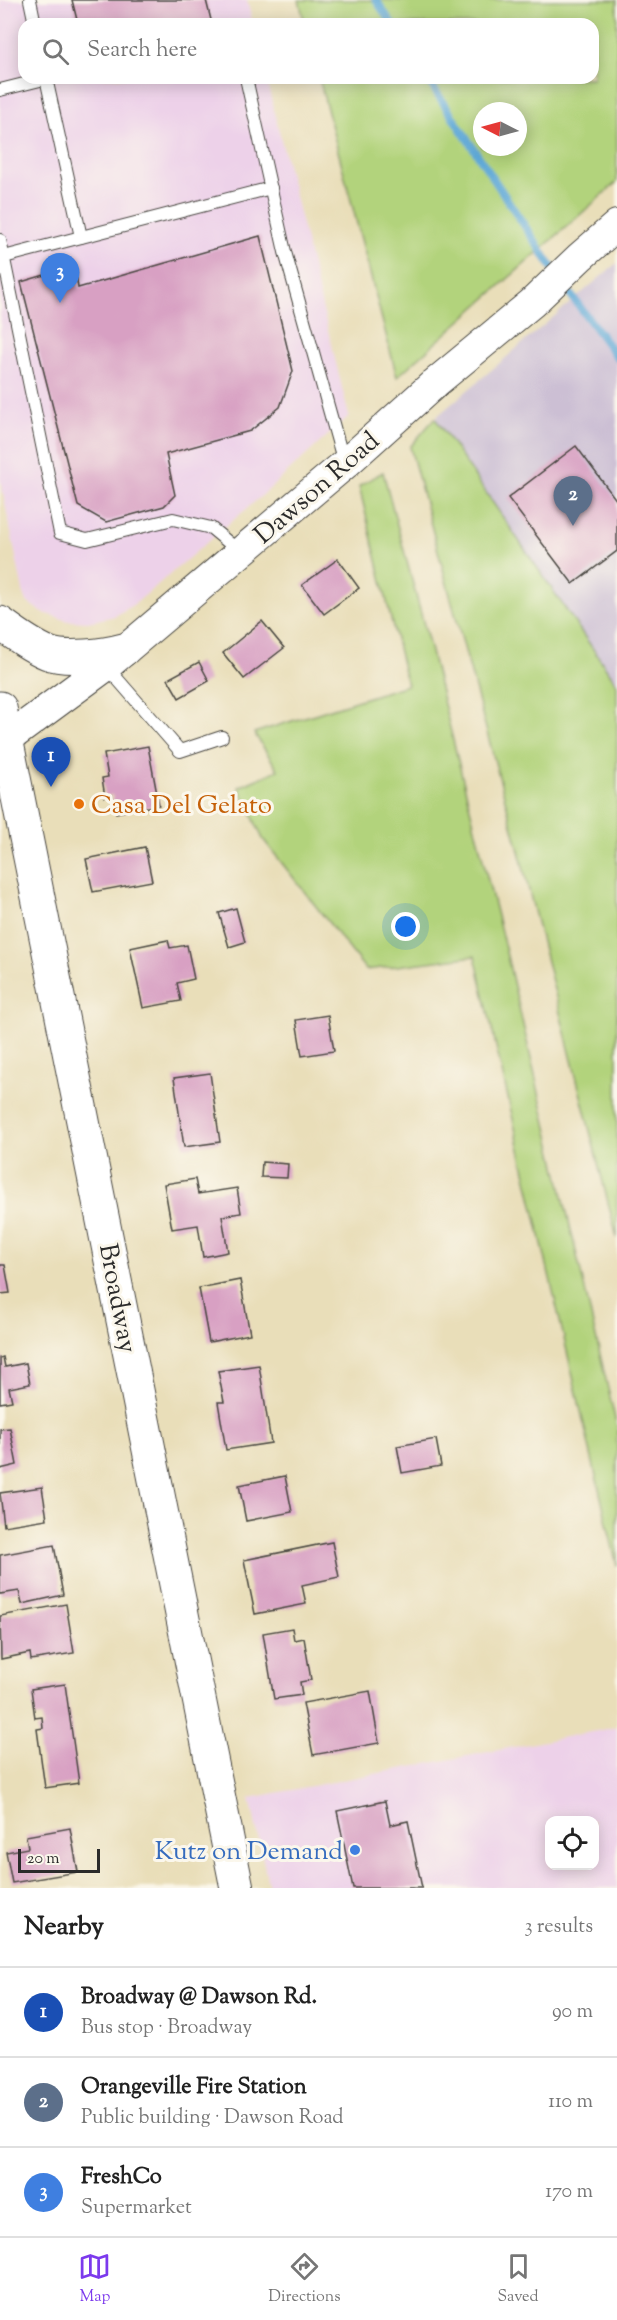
<!DOCTYPE html>
<meta charset="utf-8">
<style>
body{margin:0;font-family:"Sorts Mill Goudy",serif;background:#f2f2f2;color:#222}
.controls{position:absolute;right:18px;bottom:18px;display:grid;overflow:hidden;border-radius:12px;box-shadow:0 3px 15px #0003}
.controls button{width:54px;height:54px;display:grid;place-items:center;padding:0;border:0;border-bottom:2px solid #e0e0e0;background:#fff;color:#222;font:30px sans-serif}
.compass{position:absolute;left:473px;top:102px;width:54px;height:54px;border-radius:50%;background:#fff;box-shadow:0 3px 15px #0003;rotate:276deg}
.scale{position:absolute;left:18px;bottom:15px;width:82px;box-sizing:border-box;padding-left:6px;border:3px solid #2b2b2b;border-top:0;font-size:16px;line-height:21px;white-space:nowrap;color:#2b2b2b;-webkit-text-stroke:4px #fbf7ec;paint-order:stroke}
.you{position:absolute;left:406px;top:927px;width:21px;height:21px;margin:-15px;border:4px solid #fff;border-radius:50%;background:#1a73e8;box-shadow:0 0 0 9px #1a73e833}
.badge{display:grid;place-items:center;width:39px;height:39px;border-radius:50%;background:#7c3aed;color:#fff;font-size:20px;font-weight:700}
.pin{position:absolute;translate:-50% -50px;filter:drop-shadow(0 2px 3px #0008)}
.pin::after{content:'';position:absolute;top:32px;width:21px;height:18px;background:inherit;clip-path:polygon(0 0,100% 0,50% 100%)}
.list{margin:0;padding:0;list-style:none}
h2{display:flex;justify-content:space-between;align-items:center;height:78px;margin:0;padding:0 24px;font-size:26px}
h2 small{font-size:20px;font-weight:400;color:#767676}
.list li{display:grid;grid-template-columns:39px 1fr auto;gap:18px;align-items:center;box-sizing:border-box;height:90px;padding:0 24px;border-top:2px solid #e0e0e0}
.list b{display:block;font-size:22px;white-space:nowrap}
.list p{margin:0;font-size:20px;white-space:nowrap;color:#767676}
.list em{font-size:20px;font-style:normal;color:#767676}
.icon{flex:none;width:33px;height:33px;fill:none;stroke:currentColor;stroke-width:2;stroke-linecap:round;stroke-linejoin:round}
.map{position:relative;flex:none;width:617px;height:1888px;overflow:hidden}
.search{position:absolute;background:#fff;box-shadow:0 3px 15px #0003;left:18px;right:18px;top:18px;height:66px;display:flex;align-items:center;gap:15px;box-sizing:border-box;padding:0 21px;border-radius:18px;color:#767676;font-size:22px}
.sheet{height:348px;background:#fff}
nav{display:flex;justify-content:space-around;align-items:center;box-sizing:border-box;height:84px;border-top:2px solid #e0e0e0;background:#fff;font-size:16px;color:#767676}
nav a{display:grid;justify-items:center;gap:3px}
nav .on{color:#7c3aed}
.map>svg:first-child{display:block}
</style>
<div class="map">
<svg width="617" height="1888" viewBox="0 0 617 1888">
<rect width="100%" height="100%" fill="#fbf7ec"/>
<filter id="ink" filterUnits="userSpaceOnUse"><feTurbulence type="fractalNoise" baseFrequency=".0167" numOctaves="2"/><feDisplacementMap in="SourceGraphic" scale="12" xChannelSelector="R" yChannelSelector="G"/><feConvolveMatrix kernelMatrix="1 2 1 2 8 2 1 2 1" color-interpolation-filters="sRGB"/></filter>
<filter id="wash" filterUnits="userSpaceOnUse"><feTurbulence type="fractalNoise" baseFrequency=".008" numOctaves="4" result="noise"/><feDisplacementMap in="SourceGraphic" scale="24" xChannelSelector="R" yChannelSelector="G"/><feGaussianBlur stdDeviation="1.35" result="paint"/><feColorMatrix in="noise" values="0 0 0 0 0 0 0 0 0 0 0 0 0 0 0 0 0 1.4 0 .05"/><feComposite in="paint" operator="in"/></filter>
<g filter="url(#wash)">
<rect width="100%" height="100%" fill="#e9deb9"/>
<g fill="#edd1e9" fill-rule="evenodd">
<path d="M0,0H247L253,24H24V78H266L349,416L265,493L136,603L115,616L88,622L68,621L41,612L27,602L23,591L0,479Z"/>
<path d="M617,1727V1888H269L250,1798ZM550,1820H594V1866H550Z"/>
</g>
<path fill="#ccbfd4" d="M617,263V684L435,418Z"/>
<g fill="#b2d37b" stroke="#6e7f53" stroke-width="1.5" fill-rule="evenodd">
<path d="M299,0H617V182L397,377L319,78H593V24H305ZM482,111H518V147H482Z"/>
<path d="M435,418L617,684V1238L519,851L410,447Z"/>
<path d="M383,472L428,640L507,956L617,1427V1566L475,956L366,970L263,839L239,787L278,770L254,733L407,685L359,486Z"/>
</g>
<g fill="none" stroke-linecap="round" stroke-linejoin="round">
<g stroke="#5ea9d7" stroke-width="8">
<path d="M376,0L392,24"/>
<path d="M427,78L555,272"/>
<path d="M562,283L617,357"/>
</g>
</g>
<g id="blocks">
<g fill="#d8a0c3">
<path d="M72,0H206L212,24H78Z"/>
<path d="M260,236L293,371L280,407L250,431L166,454L175,495L164,506L106,522L78,506L21,282L75,266L78,288Z"/>
<path d="M576,446L617,501V551L573,584L508,498Z"/>
<path d="M338,559L359,588L324,614L302,585Z"/>
<path d="M262,621L284,648L244,679L223,653Z"/>
<path d="M199,662L209,681L179,698L168,679Z"/>
<path d="M148,746L159,805L116,813L112,795L105,797L102,778L108,777L104,754Z"/>
<path d="M145,847L152,881L93,892L86,859Z"/>
<path d="M236,908L245,942L229,947L219,913Z"/>
<path d="M168,940L170,948L187,945L194,979L177,983L181,1001L143,1008L130,948Z"/>
<path d="M328,1015L334,1051L302,1056L296,1020Z"/>
<path d="M210,1073L220,1142L184,1147L174,1078Z"/>
<path d="M262,1162L288,1164L287,1178L261,1177Z"/>
<path d="M195,1179L198,1194L237,1188L241,1213L222,1216L228,1252L203,1257L198,1225L172,1229L164,1184Z"/>
<path d="M0,1265H5L10,1293L0,1294Z"/>
<path d="M240,1280L250,1334L209,1342L199,1288Z"/>
<path d="M3,1357L5,1367L26,1363L30,1384L9,1388L12,1401L0,1403V1358Z"/>
<path d="M259,1365L271,1443L226,1450L218,1402H224L218,1371Z"/>
<path d="M10,1428L17,1465L0,1469V1429Z"/>
<path d="M436,1439L441,1466L402,1473L397,1446Z"/>
<path d="M285,1476L292,1512L246,1521L239,1485Z"/>
<path d="M42,1487L47,1519L4,1526L0,1493Z"/>
<path d="M332,1542L339,1577L302,1585L306,1604L255,1614L244,1560Z"/>
<path d="M54,1545L63,1595L22,1604L19,1591L0,1594V1555Z"/>
<path d="M66,1604L74,1653L31,1660L30,1653L1,1659L0,1616Z"/>
<path d="M292,1628L294,1640L304,1638L311,1680L300,1682L302,1695L274,1699L263,1633Z"/>
<path d="M65,1684L79,1783L45,1788L37,1729L43,1728L42,1717L35,1718L31,1689Z"/>
<path d="M370,1691L379,1743L313,1755L303,1703Z"/>
<path d="M385,1801L390,1825L408,1821L422,1888H353L337,1811Z"/>
<path d="M70,1828L78,1872L12,1883L6,1852L28,1848L26,1836Z"/>
</g>
</g>
</g>
<g filter="url(#ink)">
<use href="#blocks" fill-opacity="0" stroke="#484640" stroke-width="1.5"/>
<g fill="none" stroke-linecap="round" stroke-linejoin="round">
<g stroke="#484640" stroke-width="14">
<g id="service">
<path d="M30,0L35,24"/>
<path d="M46,78L81,237"/>
<path d="M246,78L285,252L344,463"/>
<path d="M0,90L48,78"/>
<path d="M0,240L60,533L87,540L173,519L211,528L240,552"/>
<path d="M4,257L271,188"/>
<path d="M106,666L180,751L222,737"/>
</g>
</g>
<g stroke="#484640" stroke-width="32">
<path id="tertiary" d="M7,739L106,666L345,464L435,383L532,303L580,257L617,225"/>
</g>
<g stroke="#484640" stroke-width="35">
<g id="primary">
<path d="M0,623C15,634 31,646 48,653C66,660 106,655 123,650"/>
<path d="M0,708L237,1888"/>
</g>
</g>
<use href="#service" stroke="#fff" stroke-width="12"/>
<use href="#tertiary" stroke="#fff" stroke-width="30"/>
<use href="#primary" stroke="#fff" stroke-width="33"/>
</g>
</g>
<circle fill="#e8710a" stroke="#fbf7ec" stroke-width="2" cx="79" cy="804" r="6"/>
<circle fill="#3f7fe0" stroke="#fbf7ec" stroke-width="2" cx="355" cy="1850" r="6"/>
<g text-anchor="middle" stroke-width="6" stroke-linejoin="round" paint-order="stroke">
<g font-size="26" fill="#2b2b2b" stroke="#fbf7ec">
<text transform="translate(316 487) rotate(-41)" y="9">Dawson Road</text>
<text transform="translate(119 1298) rotate(79)" y="9">Broadway</text>
</g>
<g font-size="26" fill="#c56008" stroke="#fbf7ec" text-anchor="start">
<text x="91" y="813">Casa Del Gelato</text>
</g>
<g font-size="26" fill="#366cbe" stroke="#fbf7ec" text-anchor="end">
<text x="343" y="1859">Kutz on Demand</text>
</g>
</g>
</svg>
<div class="controls">
<button><svg class="icon" aria-label="locate" viewBox="0 0 24 24"><circle cx="12" cy="12" r="6"/><path d="M12 2v4M12 18v4M2 12h4M18 12h4"/></svg></button>
</div>
<svg class="compass" viewBox="-18 -18 36 36"><path d="M0-13l5 13h-10z" fill="#e53935"/><path d="M0 13l5-13h-10z" fill="#767676"/></svg>
<div class="scale">20 m</div>
<div class="you"></div>
<div class="pin badge" style="left:51px;top:787px;background:#1a4fb4">1</div>
<div class="pin badge" style="left:573px;top:526px;background:#5c6f8a">2</div>
<div class="pin badge" style="left:60px;top:303px;background:#3f7fe0">3</div>
<div class="search"><svg class="icon" aria-label="search" viewBox="0 0 24 24"><circle cx="10" cy="10" r="6"/><path d="M15 15l6 6"/></svg>Search here</div>
</div>
<section class="sheet">
<h2>Nearby<small>3 results</small></h2>
<ul class="list">
<li><span class="badge" style="background:#1a4fb4">1</span><div><b>Broadway @ Dawson Rd.</b><p>Bus stop · Broadway</p></div><em>90 m</em></li>
<li><span class="badge" style="background:#5c6f8a">2</span><div><b>Orangeville Fire Station</b><p>Public building · Dawson Road</p></div><em>110 m</em></li>
<li><span class="badge" style="background:#3f7fe0">3</span><div><b>FreshCo</b><p>Supermarket</p></div><em>170 m</em></li>
</ul>
</section>
<nav>
<a class="on"><svg class="icon" aria-label="map" viewBox="0 0 24 24"><path d="M3 6l6-2 6 2 6-2v14l-6 2-6-2-6 2zM9 4v14M15 6v14"/></svg>Map</a>
<a><svg class="icon" aria-label="directions" viewBox="0 0 24 24"><path d="M12 3l9 9-9 9-9-9zM9 14v-3h6M13 9l2 2-2 2"/></svg>Directions</a>
<a><svg class="icon" aria-label="saved" viewBox="0 0 24 24"><path d="M7 4h10v16l-5-4-5 4z"/></svg>Saved</a>
</nav>
